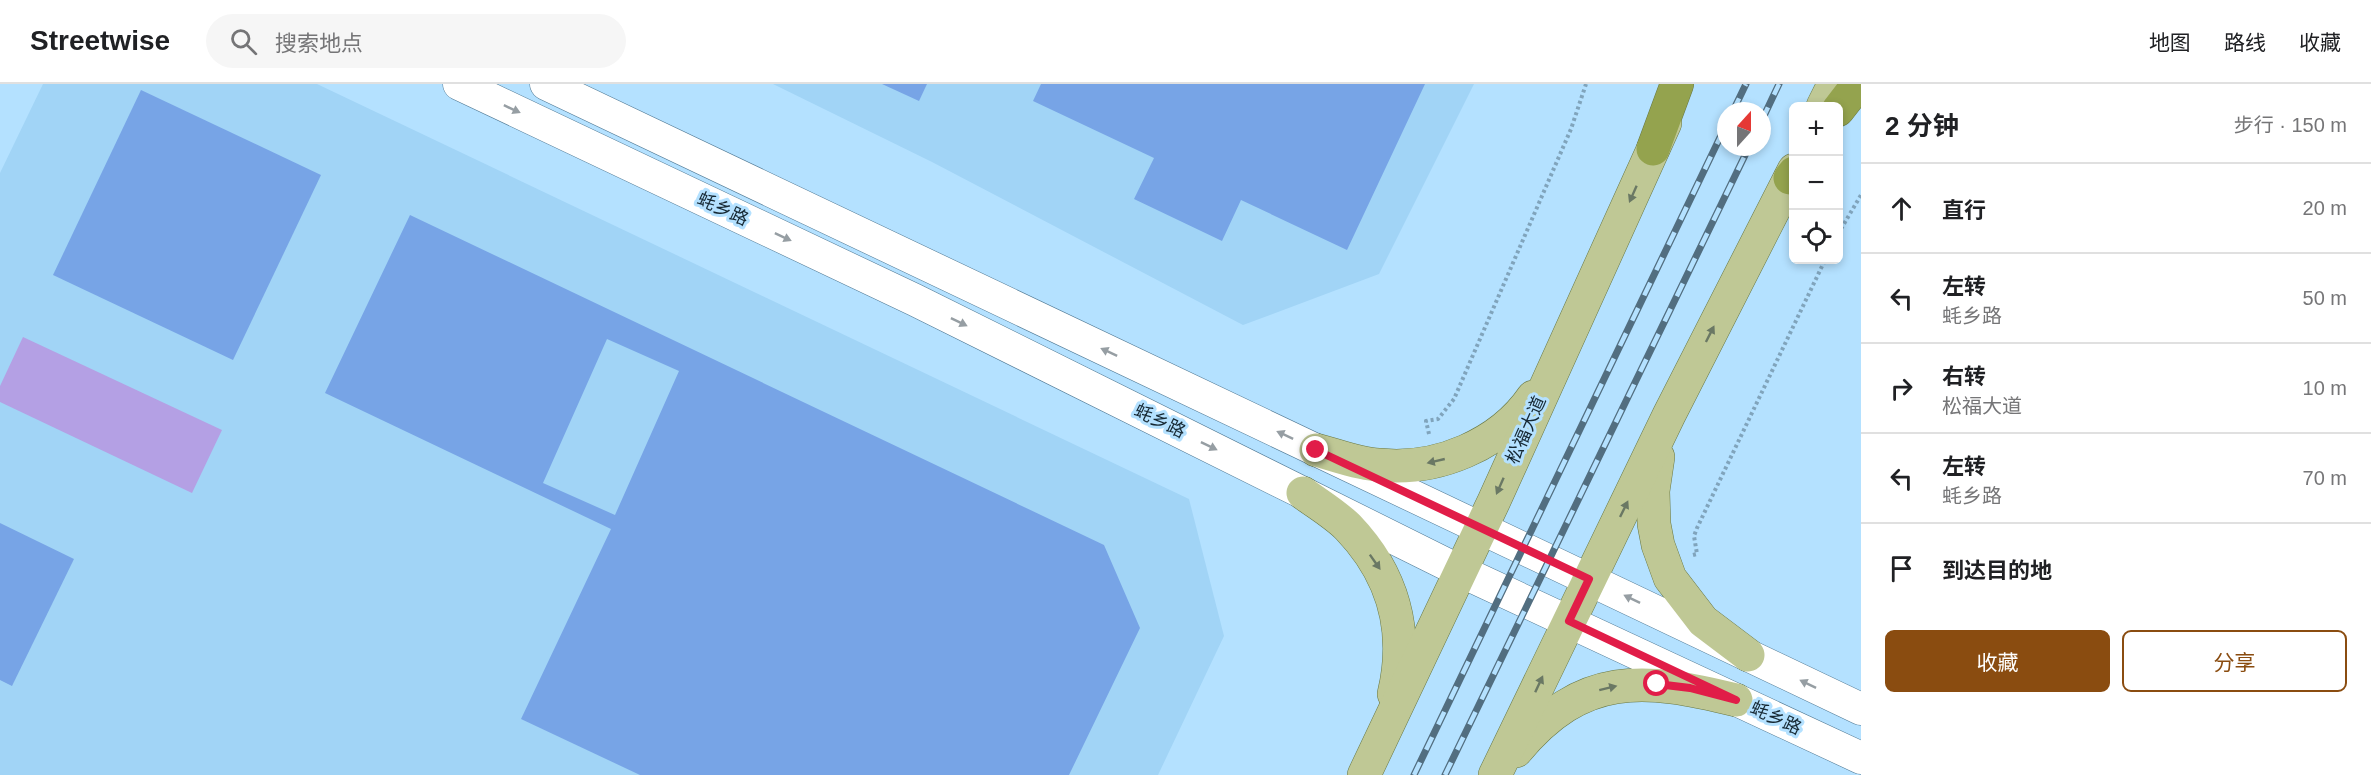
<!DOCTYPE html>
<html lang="zh">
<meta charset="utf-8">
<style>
body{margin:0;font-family:Arial,"Noto Sans SC",sans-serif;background:#f6f6f6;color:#202124}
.controls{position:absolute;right:18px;top:18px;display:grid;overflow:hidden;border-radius:9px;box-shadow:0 3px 9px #0003}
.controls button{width:54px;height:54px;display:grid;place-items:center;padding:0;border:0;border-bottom:2px solid #e0e0e0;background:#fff;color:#202124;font:30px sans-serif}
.compass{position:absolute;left:1717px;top:18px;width:54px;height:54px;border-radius:50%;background:#fff;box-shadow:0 3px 9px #0003;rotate:21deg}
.stop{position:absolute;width:18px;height:18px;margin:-14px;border:4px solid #e11d48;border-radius:50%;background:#fff}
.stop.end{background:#e11d48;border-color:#fff;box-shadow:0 2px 6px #0008}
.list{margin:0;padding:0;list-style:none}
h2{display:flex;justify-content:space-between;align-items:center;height:78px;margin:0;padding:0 24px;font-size:26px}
h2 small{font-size:20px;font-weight:400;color:#757577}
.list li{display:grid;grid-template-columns:39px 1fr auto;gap:18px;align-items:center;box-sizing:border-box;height:90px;padding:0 24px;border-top:2px solid #e0e0e0}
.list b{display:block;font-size:22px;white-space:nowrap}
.list p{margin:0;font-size:20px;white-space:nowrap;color:#757577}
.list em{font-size:20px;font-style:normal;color:#757577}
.actions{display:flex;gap:12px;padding:18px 24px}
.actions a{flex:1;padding:14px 0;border:2px solid #8a4c10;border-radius:9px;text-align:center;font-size:21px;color:#8a4c10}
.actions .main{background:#8a4c10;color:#fff}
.icon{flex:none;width:33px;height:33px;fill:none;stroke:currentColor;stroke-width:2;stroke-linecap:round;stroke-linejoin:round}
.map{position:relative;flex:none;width:1861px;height:691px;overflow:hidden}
header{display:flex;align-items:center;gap:36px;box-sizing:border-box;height:84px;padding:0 30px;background:#fff;border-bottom:2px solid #e0e0e0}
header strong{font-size:28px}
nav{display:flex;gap:33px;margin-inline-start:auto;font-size:21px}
.search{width:420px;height:54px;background:#f6f6f6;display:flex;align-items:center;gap:15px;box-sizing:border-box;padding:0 21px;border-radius:33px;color:#757577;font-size:22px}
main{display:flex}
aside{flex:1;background:#fff}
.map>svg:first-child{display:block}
</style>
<header>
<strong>Streetwise</strong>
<div class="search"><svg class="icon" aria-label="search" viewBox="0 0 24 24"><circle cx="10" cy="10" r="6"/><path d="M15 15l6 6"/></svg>搜索地点</div>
<nav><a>地图</a><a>路线</a><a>收藏</a></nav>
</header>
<main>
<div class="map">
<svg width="1861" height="691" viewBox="0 0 1861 691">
<rect width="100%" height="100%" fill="#b4e1ff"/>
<g fill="#a1d4f6">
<path d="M43,0H317L1189,415L1224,552L1158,691H0V89Z"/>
<path d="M773,0H1474L1379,190L1243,241L932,78Z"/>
</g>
<path fill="#b4a0e4" d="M23,253L222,346L192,409L0,318V302Z"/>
<g fill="#77a4e6" fill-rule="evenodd">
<path d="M882,0H927L919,17Z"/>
<path d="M1041,0H1425L1347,166L1241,116L1222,157L1134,115L1154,74L1033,17Z"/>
<path d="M141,6L321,91L233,276L53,191Z"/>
<path d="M410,131L1104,461L1140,544L1069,691H640L521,635L611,445L325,309ZM607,255L679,287L615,431L543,399Z"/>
<path d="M0,439L74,475L12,602L0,596Z"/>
</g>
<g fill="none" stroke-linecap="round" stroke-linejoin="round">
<g stroke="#4f7893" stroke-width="33">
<g id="secondary">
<path d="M459,0L915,216L1460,487L1861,674"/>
<path d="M546,0L1861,625"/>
</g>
</g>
<g stroke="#687845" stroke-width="34">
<g id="primary">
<path d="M1823,22L1834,0"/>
<path d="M1316,366C1336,371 1358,380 1379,381C1437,387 1500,361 1533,313"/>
<path d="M1658,373L1653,407L1654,440L1658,461L1670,494L1703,537L1748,571"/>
<path d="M1303,409C1318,420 1335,430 1348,443C1393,490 1409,547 1394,610"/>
<path d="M1516,667C1582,587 1644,593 1736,616"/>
<path d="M1364,691L1494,417L1665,39"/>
<path d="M1495,691L1669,331L1794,86"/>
</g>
</g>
<g stroke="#687845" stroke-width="34">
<g id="highway">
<path d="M1838,26L1858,0"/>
<path d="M1653,65L1677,0"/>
<path d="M1790,94L1794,89"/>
</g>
</g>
<g stroke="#80a4bc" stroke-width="4" stroke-dasharray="3 3" stroke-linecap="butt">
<path d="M1838,150L1861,111"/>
<path d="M1429,350L1426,337L1438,335L1454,315L1571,45L1586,0"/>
<path d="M1693,471L1697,470L1694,452L1697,444L1825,176"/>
</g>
<use href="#secondary" stroke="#fff" stroke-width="32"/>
<use href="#primary" stroke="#bfc895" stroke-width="33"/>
<use href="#highway" stroke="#94a34e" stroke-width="33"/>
<g stroke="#526e80" stroke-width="7">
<g id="rail">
<path d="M1733,27L1746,0"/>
<path d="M1762,36L1779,0"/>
<path d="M1414,691L1726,41"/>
<path d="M1445,691L1749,63"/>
</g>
</g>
<use href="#rail" stroke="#b4e1ff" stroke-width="4.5" stroke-dasharray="14" stroke-linecap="butt"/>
</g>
<defs><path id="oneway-solid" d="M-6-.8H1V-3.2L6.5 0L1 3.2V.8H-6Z" transform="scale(1.5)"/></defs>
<g fill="#969ea3">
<use href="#oneway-solid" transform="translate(512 25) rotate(25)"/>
<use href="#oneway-solid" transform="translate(783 153) rotate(25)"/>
<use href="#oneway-solid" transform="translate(959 238) rotate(26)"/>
<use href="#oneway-solid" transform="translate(1109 268) rotate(-155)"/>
<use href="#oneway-solid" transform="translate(1285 351) rotate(-155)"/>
<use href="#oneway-solid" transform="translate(1209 362) rotate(26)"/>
<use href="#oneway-solid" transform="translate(1632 515) rotate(-154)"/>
<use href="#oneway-solid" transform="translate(1808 600) rotate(-154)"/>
</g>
<g fill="#6a7864">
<use href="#oneway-solid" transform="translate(1633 110) rotate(114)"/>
<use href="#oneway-solid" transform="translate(1710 250) rotate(-63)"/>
<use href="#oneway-solid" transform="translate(1436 377) rotate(167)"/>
<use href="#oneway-solid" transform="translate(1500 402) rotate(114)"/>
<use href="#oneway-solid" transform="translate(1624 425) rotate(-64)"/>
<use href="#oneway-solid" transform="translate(1375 478) rotate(55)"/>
<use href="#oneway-solid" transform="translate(1539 600) rotate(-65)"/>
<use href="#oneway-solid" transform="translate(1608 604) rotate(-14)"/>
</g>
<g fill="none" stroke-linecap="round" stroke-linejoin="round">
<path stroke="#e11d48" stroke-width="8" d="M1316,366L1589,495L1569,537L1736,616L1690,604L1657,600"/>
</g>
<g text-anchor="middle" stroke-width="6" stroke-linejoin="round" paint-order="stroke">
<g font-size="18" fill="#162833" stroke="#b4e1ff">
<text transform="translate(723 125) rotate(25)" y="6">蚝乡路</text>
<text transform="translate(1160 337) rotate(26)" y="6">蚝乡路</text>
<text transform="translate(1526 346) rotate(-66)" y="6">松福大道</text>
<text transform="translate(1776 634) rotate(25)" y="6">蚝乡路</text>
</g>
</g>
</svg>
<div class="controls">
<button>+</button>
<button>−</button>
<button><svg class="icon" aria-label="locate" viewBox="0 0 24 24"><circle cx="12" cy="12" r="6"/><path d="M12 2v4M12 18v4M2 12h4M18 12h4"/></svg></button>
</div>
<svg class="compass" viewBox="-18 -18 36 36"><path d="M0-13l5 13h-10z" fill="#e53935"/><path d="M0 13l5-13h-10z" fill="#757577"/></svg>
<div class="stop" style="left:1657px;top:600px"></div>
<div class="stop end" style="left:1316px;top:366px"></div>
</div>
<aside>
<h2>2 分钟<small>步行 · 150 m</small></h2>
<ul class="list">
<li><svg class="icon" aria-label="ahead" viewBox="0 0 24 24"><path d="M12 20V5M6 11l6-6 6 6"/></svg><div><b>直行</b></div><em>20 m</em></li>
<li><svg class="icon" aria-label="left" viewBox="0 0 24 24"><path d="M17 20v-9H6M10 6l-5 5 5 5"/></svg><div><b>左转</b><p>蚝乡路</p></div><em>50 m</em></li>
<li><svg class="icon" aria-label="right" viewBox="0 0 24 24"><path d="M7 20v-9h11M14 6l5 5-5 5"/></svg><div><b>右转</b><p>松福大道</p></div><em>10 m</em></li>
<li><svg class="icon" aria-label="left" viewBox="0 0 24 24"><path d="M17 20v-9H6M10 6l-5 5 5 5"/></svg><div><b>左转</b><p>蚝乡路</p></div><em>70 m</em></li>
<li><svg class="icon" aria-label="arrive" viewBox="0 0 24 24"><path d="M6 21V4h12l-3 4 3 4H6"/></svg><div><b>到达目的地</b></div></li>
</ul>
<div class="actions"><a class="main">收藏</a><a>分享</a></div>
</aside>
</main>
